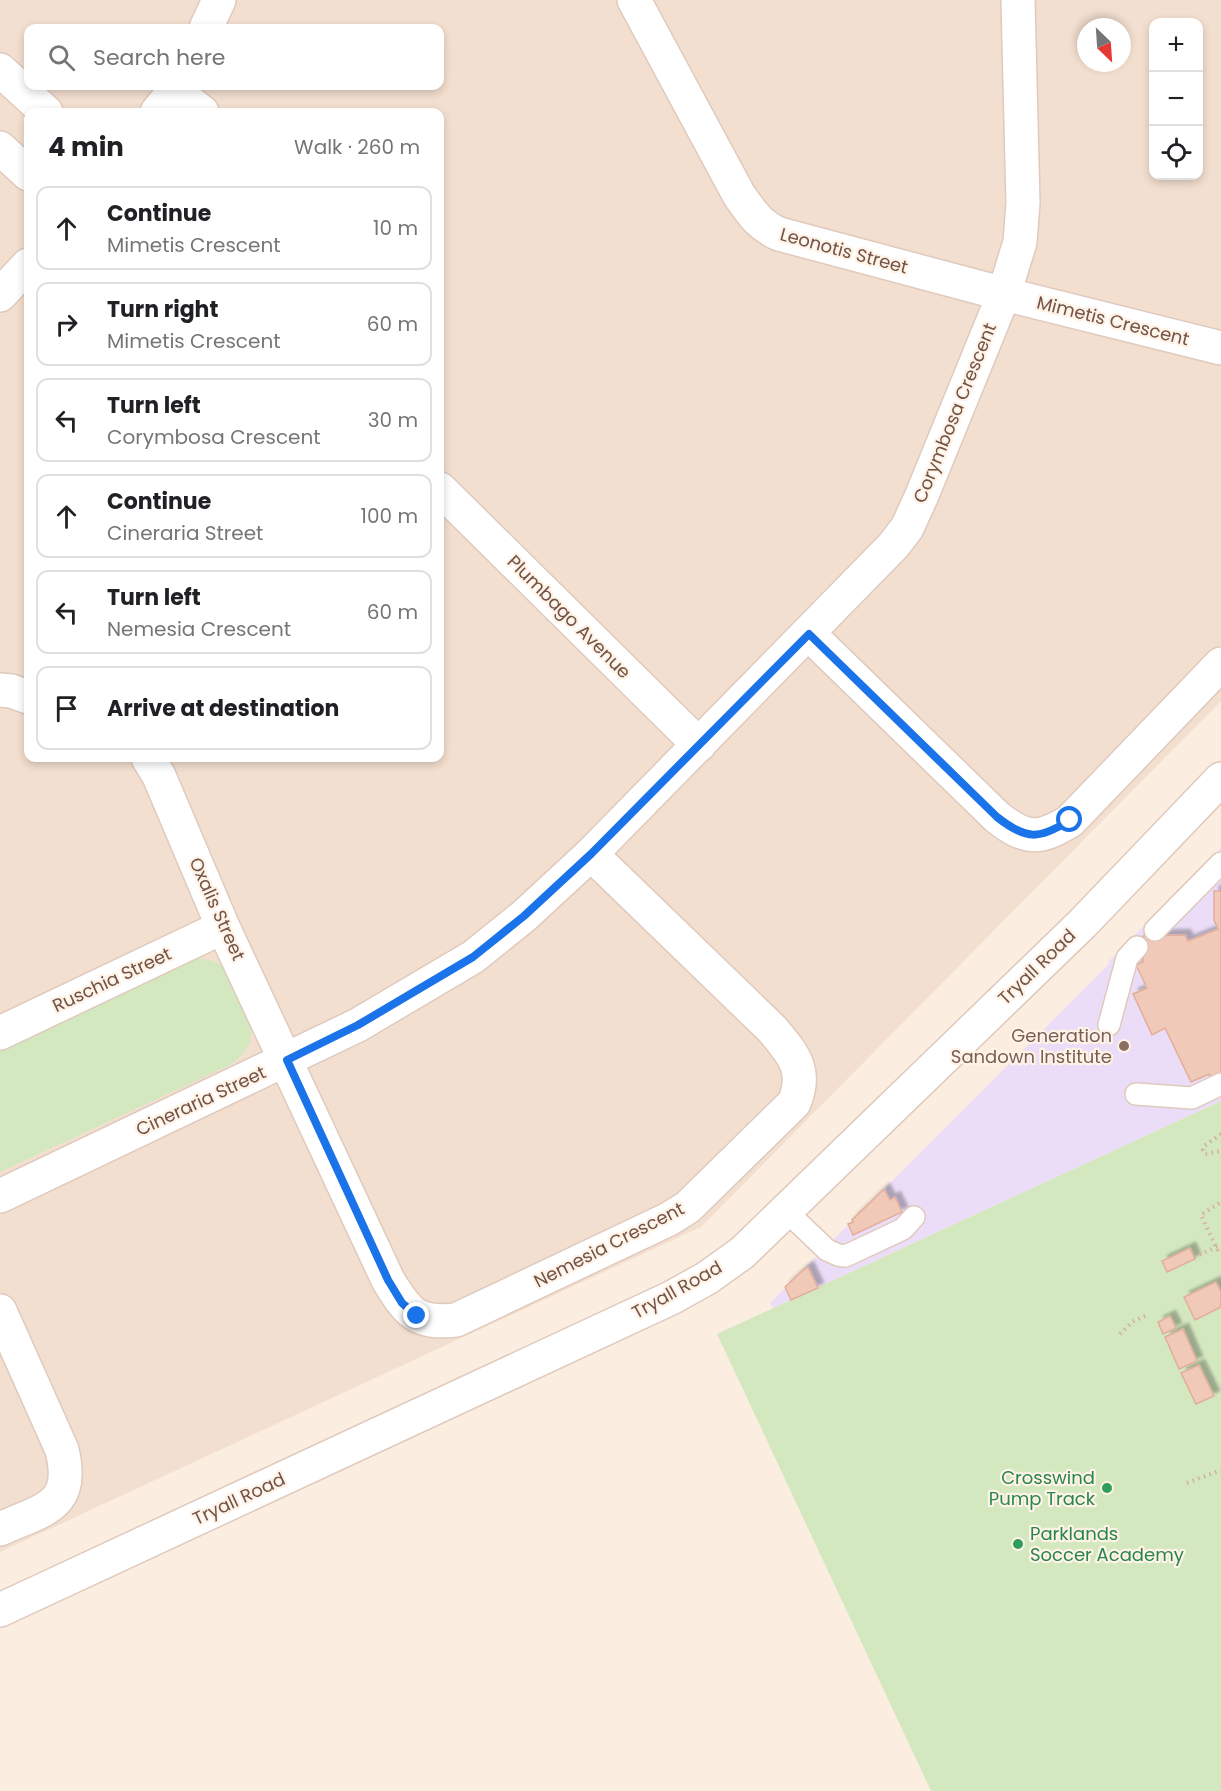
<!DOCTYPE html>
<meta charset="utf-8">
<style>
body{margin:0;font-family:Poppins,sans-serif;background:#f6f6f6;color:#202124}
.controls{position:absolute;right:18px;top:18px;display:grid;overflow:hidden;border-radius:12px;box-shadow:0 3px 9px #0003}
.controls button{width:54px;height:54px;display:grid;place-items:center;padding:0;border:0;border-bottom:2px solid #e0e0e0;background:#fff;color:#202124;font:30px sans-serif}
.compass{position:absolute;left:1077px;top:18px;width:54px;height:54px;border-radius:50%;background:#fff;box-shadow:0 3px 9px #0003;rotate:155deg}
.stop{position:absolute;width:18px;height:18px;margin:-14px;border:4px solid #1a73e8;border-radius:50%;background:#fff}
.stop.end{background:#1a73e8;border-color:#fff;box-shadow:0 2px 6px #0008}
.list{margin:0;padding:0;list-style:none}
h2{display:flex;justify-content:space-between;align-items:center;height:78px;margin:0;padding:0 24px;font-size:26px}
h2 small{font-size:20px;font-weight:400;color:#757577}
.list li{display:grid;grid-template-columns:39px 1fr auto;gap:18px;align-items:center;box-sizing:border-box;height:84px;margin:0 12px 12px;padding:0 12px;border:2px solid #e0e0e0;border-radius:12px}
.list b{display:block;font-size:22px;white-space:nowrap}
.list p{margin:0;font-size:20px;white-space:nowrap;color:#757577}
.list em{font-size:20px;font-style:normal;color:#757577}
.icon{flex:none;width:33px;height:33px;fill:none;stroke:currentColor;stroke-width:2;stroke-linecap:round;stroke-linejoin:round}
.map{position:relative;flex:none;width:1221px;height:1791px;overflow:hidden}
.search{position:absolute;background:#fff;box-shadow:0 3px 9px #0003;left:24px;top:24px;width:420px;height:66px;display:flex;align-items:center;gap:15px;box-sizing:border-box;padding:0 21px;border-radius:12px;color:#757577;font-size:22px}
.panel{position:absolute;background:#fff;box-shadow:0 3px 9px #0003;left:24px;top:108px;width:420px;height:654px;border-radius:12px}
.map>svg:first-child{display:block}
</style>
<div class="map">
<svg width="1221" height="1791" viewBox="0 0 1221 1791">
<defs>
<filter id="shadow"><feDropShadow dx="5.5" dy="-5.5" stdDeviation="1.5" flood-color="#0004"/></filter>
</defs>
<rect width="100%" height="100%" fill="#fbeee0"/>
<path fill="#f3dfcf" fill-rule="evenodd" d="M0,0H1221V701L701,1227L0,1552ZM1154,22H1198V176H1154ZM1086,27H1122V63H1086ZM28,28H440V86H28ZM28,112H440V758H28Z"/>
<path fill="#ebddf7" d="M1221,848V1101L773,1308L770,1303L1109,964L1108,962Z"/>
<g fill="#d4e8c0">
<path d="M190,958C202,958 212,959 222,966C227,971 249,1013 251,1021C253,1027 251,1038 249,1044C245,1053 238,1059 230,1065L0,1172V1045Z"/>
<path d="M1221,1101V1791H931L717,1334Z"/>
</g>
<g fill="#f0c9b9" stroke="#e2ae99" stroke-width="1.5" filter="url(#shadow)">
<path d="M1214,891H1221V1080L1214,1084L1209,1074L1191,1082L1165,1028L1152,1035L1133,994L1147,988L1136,965L1143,962V936L1185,935L1188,941L1218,929L1214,920Z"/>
<path d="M884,1189L890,1200L895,1197L902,1212L853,1235L848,1224L853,1222L852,1220Z"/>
<path d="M1190,1248L1195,1259L1167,1272L1162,1261Z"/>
<path d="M808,1267L818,1288L791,1300L785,1287L803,1270Z"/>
<path d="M1216,1282L1221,1292V1307L1195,1320L1184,1297Z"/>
<path d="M1170,1316L1176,1328L1163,1334L1158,1322Z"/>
<path d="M1183,1329L1197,1361L1179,1369L1165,1337Z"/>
<path d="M1199,1365L1214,1396L1196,1404L1181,1373Z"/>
</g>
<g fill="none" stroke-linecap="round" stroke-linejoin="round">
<g stroke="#dfcabd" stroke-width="24">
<g id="service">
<path d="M1155,930L1221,863"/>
<path d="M1109,1025L1127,958L1137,947"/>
<path d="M1136,1094L1192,1098L1221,1084"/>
<path d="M786,1211L827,1250L838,1255L845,1256L852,1253L903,1229L914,1217"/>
</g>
</g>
<g stroke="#dfcabd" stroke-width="36">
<g id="minor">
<path d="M634,0L739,195C751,212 759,225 779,234L1004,294L1221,348"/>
<path d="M206,28L219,0"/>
<path d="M0,70L46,112"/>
<path d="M175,91L202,112"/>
<path d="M157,112L178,86"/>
<path d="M0,148L28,174"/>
<path d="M0,295L28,265"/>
<path d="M440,489L699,745"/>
<path d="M809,634L997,817C1026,840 1039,840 1070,821L1221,664"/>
<path d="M0,690L11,691L28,697"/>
<path d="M148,758L159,776L223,927L388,1280C408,1313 416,1324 456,1320L669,1219L688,1207L794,1103C808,1070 793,1054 772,1029L591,854"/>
<path d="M0,1033L223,927"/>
<path d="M0,1196L358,1025L473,957L524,916L591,854L893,546L907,528L922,495L1004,294L1020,242L1023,203L1018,0"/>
<path d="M0,1311L62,1450C76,1507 44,1509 0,1529"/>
<path d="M0,1610L671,1298L707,1278L742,1253L1083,923L1221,779"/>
</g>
</g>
<g stroke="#d4ad9c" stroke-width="4" stroke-dasharray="1.5 4.5" stroke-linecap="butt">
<path d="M1221,1134L1204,1146L1203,1150L1205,1154L1221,1151"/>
<path d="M1218,1251L1201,1215L1221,1202"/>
<path d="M1194,1257L1221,1245"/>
<path d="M1120,1334L1132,1322L1149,1314"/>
<path d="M1187,1483L1221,1470"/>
</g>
<use href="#service" stroke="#fff" stroke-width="21"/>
<use href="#minor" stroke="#fff" stroke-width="33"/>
</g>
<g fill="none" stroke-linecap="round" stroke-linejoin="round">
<path stroke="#1a73e8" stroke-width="8" d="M417,1316L402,1303L388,1280L287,1060L358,1025L473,957L524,916L591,854L809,634L997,817C1026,840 1039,840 1070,820"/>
</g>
<circle fill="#8d6e63" stroke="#fff2e6" stroke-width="2" cx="1124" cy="1046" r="6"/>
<g fill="#2e9e5b" stroke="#fff2e6" stroke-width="2">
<circle cx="1107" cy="1488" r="6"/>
<circle cx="1018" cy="1544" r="6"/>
</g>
<g text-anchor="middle" stroke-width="4.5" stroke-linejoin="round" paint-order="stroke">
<g font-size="18" fill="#715348" stroke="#fff2e6">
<text transform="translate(844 251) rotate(15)" y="6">Leonotis Street</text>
<text transform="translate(1113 321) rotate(14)" y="6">Mimetis Crescent</text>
<text transform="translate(955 413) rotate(-68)" y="6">Corymbosa Crescent</text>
<text transform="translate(569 617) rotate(45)" y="6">Plumbago Avenue</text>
<text transform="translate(217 909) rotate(66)" y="6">Oxalis Street</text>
<text transform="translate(1037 967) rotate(-44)" y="6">Tryall Road</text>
<text transform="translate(112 980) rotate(-25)" y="6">Ruschia Street</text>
<text transform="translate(201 1101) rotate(-25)" y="6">Cineraria Street</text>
<text transform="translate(609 1245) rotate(-27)" y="6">Nemesia Crescent</text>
<text transform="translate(677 1290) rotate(-29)" y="6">Tryall Road</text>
<text transform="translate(239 1499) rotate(-25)" y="6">Tryall Road</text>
</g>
<g font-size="18" fill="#785e54" stroke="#fff2e6" text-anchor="end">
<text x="1112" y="1042">Generation<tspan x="1112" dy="21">Sandown Institute</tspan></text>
</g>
<g font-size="18" fill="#27864d" stroke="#fff2e6" text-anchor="end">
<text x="1095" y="1484">Crosswind<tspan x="1095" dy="21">Pump Track</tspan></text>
<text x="1030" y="1540" text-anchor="start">Parklands<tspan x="1030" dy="21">Soccer Academy</tspan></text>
</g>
</g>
</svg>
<div class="controls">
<button>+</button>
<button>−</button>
<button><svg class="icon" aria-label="locate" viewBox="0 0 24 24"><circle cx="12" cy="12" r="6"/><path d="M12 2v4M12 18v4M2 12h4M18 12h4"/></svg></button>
</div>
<svg class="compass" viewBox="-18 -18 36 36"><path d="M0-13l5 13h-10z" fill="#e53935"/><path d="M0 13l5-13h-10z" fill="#757577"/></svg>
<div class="stop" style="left:1070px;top:820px"></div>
<div class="stop end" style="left:417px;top:1316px"></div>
<div class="search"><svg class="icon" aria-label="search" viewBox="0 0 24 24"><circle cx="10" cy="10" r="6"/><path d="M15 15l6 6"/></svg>Search here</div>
<section class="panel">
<h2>4 min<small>Walk · 260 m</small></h2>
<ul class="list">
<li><svg class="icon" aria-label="ahead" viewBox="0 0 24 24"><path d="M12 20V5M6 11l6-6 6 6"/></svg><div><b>Continue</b><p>Mimetis Crescent</p></div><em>10 m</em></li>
<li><svg class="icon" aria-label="right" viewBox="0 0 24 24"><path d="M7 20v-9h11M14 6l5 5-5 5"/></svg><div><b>Turn right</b><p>Mimetis Crescent</p></div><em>60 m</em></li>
<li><svg class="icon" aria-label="left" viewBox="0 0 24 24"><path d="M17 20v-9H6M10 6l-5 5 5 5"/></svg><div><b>Turn left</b><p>Corymbosa Crescent</p></div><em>30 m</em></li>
<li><svg class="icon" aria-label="ahead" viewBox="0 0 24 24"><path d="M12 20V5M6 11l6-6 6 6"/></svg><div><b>Continue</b><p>Cineraria Street</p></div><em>100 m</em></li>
<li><svg class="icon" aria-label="left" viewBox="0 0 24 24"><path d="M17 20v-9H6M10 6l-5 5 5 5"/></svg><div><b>Turn left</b><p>Nemesia Crescent</p></div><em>60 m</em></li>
<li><svg class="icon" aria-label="arrive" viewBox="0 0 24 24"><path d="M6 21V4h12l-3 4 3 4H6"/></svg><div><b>Arrive at destination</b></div></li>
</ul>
</section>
</div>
